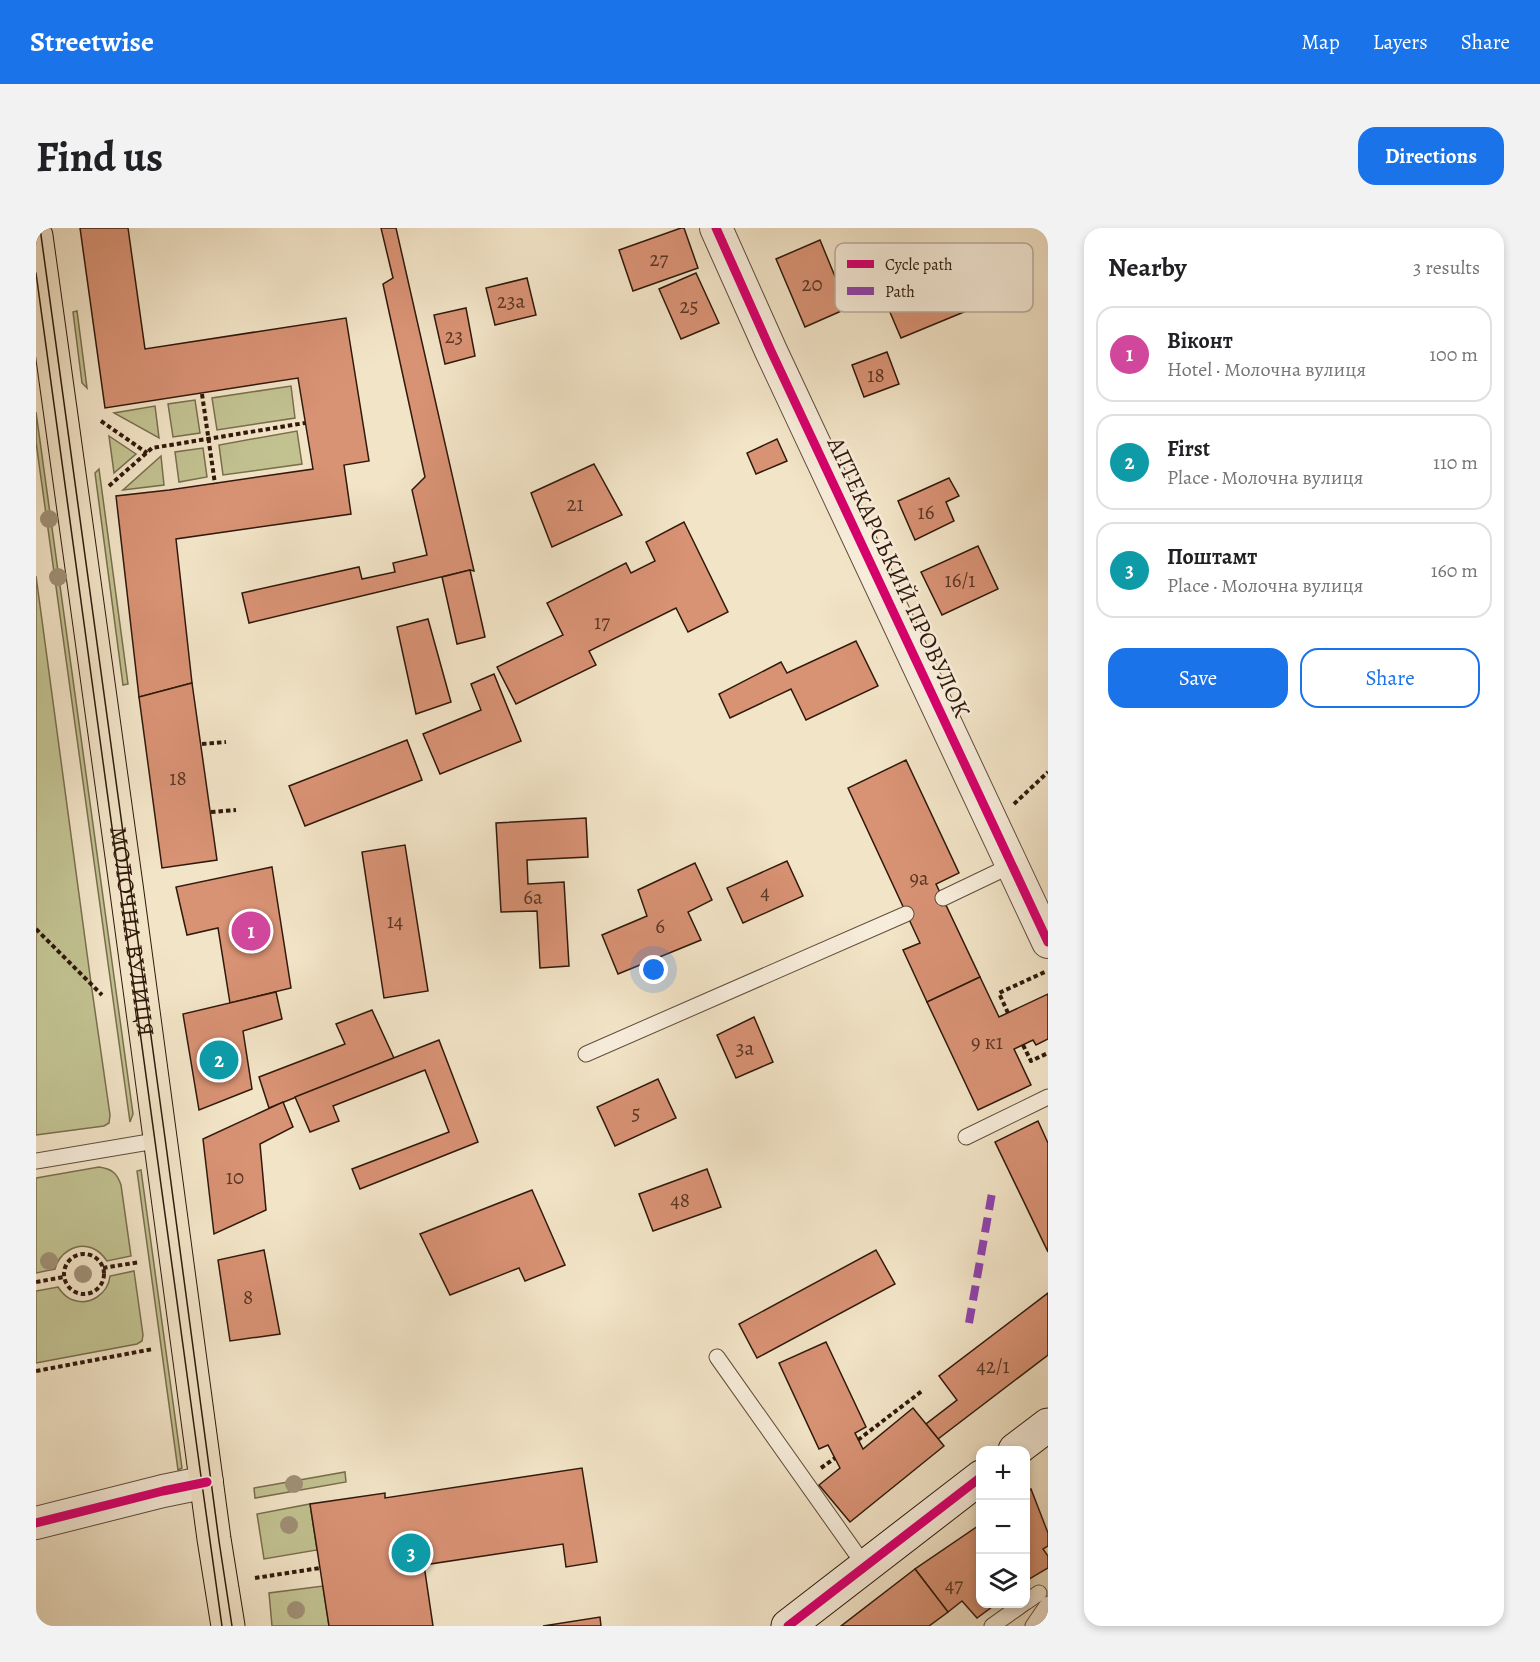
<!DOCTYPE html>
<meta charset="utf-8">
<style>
body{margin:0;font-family:Alegreya,serif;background:#f2f2f2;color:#202124}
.controls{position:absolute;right:18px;bottom:18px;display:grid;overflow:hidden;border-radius:12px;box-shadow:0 3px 9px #0003}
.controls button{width:54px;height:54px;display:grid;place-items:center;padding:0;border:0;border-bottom:2px solid #e0e0e0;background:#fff;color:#202124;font:30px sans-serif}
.you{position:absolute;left:618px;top:742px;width:21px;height:21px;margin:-15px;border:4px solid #fff;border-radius:50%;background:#1a73e8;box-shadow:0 0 0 9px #1a73e833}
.badge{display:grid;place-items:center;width:39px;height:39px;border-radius:50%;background:#1a73e8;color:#fff;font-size:20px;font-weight:700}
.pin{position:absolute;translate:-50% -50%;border:3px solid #fff;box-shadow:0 2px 6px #0006}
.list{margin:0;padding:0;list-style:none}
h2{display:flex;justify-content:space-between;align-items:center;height:78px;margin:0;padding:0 24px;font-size:26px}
h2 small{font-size:20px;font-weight:400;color:#757577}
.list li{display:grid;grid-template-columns:39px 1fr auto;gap:18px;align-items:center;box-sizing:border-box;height:96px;margin:0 12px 12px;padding:0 12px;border:2px solid #e0e0e0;border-radius:18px}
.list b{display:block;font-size:22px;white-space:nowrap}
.list p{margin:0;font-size:20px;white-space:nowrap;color:#757577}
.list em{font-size:20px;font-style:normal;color:#757577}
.actions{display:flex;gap:12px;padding:18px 24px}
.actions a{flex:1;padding:14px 0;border:2px solid #1a73e8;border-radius:18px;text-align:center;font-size:21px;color:#1a73e8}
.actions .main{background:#1a73e8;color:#fff}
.icon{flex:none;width:33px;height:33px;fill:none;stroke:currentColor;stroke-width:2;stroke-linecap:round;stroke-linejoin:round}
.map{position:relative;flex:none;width:1012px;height:1398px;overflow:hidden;border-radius:18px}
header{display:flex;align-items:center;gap:36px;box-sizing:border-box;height:84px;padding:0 30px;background:#1a73e8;color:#fff}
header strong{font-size:28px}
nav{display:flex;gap:33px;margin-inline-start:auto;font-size:21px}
.intro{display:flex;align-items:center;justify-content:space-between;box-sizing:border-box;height:144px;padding:0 36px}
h1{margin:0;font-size:42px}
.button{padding:15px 27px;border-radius:18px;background:#1a73e8;color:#fff;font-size:21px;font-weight:700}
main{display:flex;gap:36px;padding:0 36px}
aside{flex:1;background:#fff;border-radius:18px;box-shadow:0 3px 9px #0003}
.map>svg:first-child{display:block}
</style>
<header>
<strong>Streetwise</strong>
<nav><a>Map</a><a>Layers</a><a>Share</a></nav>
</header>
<div class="intro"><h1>Find us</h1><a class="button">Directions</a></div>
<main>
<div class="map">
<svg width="1012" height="1398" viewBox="0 0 1012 1398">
<rect width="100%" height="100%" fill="#f2e4c7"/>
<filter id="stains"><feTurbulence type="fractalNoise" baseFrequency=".00333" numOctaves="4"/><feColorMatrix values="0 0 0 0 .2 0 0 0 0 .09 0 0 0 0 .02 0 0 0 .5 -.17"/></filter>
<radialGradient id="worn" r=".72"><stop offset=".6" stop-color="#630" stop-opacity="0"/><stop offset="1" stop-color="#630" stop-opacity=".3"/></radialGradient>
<g fill="#c2c291" stroke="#796e4e" stroke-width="1.5">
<path d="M41,83L51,160L46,155L37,84Z"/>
<path d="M255,158L259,190L181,202L176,170Z"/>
<path d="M159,172L164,205L137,209L132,176Z"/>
<path d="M119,178L123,210L78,185Z"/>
<path d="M0,184L97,886L94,894L0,214Z"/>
<path d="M261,203L266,236L187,247L183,217Z"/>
<path d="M73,208L100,226L78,245Z"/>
<path d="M167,220L171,249L143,254L139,224Z"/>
<path d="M125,228L128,257L87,262Z"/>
<path d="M63,241L92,456L87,457L59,245Z"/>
<path d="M0,348L55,755L74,887L73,895L68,898L0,907Z"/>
<path d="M63,939C76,941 81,945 85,957L95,1028L71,1033C67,1027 63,1023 56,1020C40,1014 23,1025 19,1041L0,1045V950Z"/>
<path d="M105,942L146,1240L142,1242L101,943Z"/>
<path d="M98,1043L107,1107L106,1113L101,1116L0,1135V1063L22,1059C26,1065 30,1070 37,1072C54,1078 72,1066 74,1048Z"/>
<path d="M309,1244L310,1254L219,1270L218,1260Z"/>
<path d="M274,1276L281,1322L228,1331L221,1286Z"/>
<path d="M287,1358L293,1398H236L233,1365Z"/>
</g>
<g fill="#d89274" stroke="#30190b" stroke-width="1.5">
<path d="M44,0H92L109,121L310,90L333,233L308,237L315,286L140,311L156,455L103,469L80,268L133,262L277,241L262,150L69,180Z"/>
<path d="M345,0H360L438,343L434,342L213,395L206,365L323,339L326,351L359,344L357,335L391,327L376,262L389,249L347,56L357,50Z"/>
<path d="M645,0H648L662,40L597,63L583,22Z"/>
<path d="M784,12L812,80L769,99L740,31Z"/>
<path d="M927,44L940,79L865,110L850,75Z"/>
<path d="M660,45L683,95L645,111L623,61Z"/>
<path d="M491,50L500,87L459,97L450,60Z"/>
<path d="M430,80L439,128L409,136L398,87Z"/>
<path d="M851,124L863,156L828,169L816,137Z"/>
<path d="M741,211L751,233L720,246L711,225Z"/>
<path d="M558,236L586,287L516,319L495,265Z"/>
<path d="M913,250L923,268L910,274L918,293L879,312L862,273Z"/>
<path d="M648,294L692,384L652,404L640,380L553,423L560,437L480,476L461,439L527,407L511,375L590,335L595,345L619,333L610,314Z"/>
<path d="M942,318L962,361L906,387L885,344Z"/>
<path d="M434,342L449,409L421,416L406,349Z"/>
<path d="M392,391L415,474L380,486L361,399Z"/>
<path d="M820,413L842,458L770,492L755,461L694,490L683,466L745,434L751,445Z"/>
<path d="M458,446L485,513L404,546L387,506L445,482L435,456Z"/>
<path d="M156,455L181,632L126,640L103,469Z"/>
<path d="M371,512L386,552L269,598L253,558Z"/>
<path d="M870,532L923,645L900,656L944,749L891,774L867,722L884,715L812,560Z"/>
<path d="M550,590L552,629L491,632L492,656L528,654L533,738L504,740L501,683L465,684L460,595Z"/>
<path d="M369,617L392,763L348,770L326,624Z"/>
<path d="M751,633L767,668L707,695L691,660Z"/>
<path d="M659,635L676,672L652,684L665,712L582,746L566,707L611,688L602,662Z"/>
<path d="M236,639L255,760L194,775L182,700L151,707L140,659Z"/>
<path d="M944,749L963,789L1012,766V811L1000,817L997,812L978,821L995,857L942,882L891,774Z"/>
<path d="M240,764L246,791L207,803L216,861L163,882L147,786Z"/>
<path d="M336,782L358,830L233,880L223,849L309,816L300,796Z"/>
<path d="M718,789L737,834L700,850L681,807Z"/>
<path d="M403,812L442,914L324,961L316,941L413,904L389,842L297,878L303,893L274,904L259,869Z"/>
<path d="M622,851L640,890L579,918L561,879Z"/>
<path d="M247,874L257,899L224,916L230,982L178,1006L167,911Z"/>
<path d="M1002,893L1012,915V1024L959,914Z"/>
<path d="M671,941L685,979L617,1003L603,966Z"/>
<path d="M496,962L529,1037L489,1053L483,1040L414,1067L384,1006Z"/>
<path d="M228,1022L244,1106L194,1113L182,1032Z"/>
<path d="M840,1022L859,1056L721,1130L703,1096Z"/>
<path d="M1012,1065V1127L902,1211L890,1196L921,1172L903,1148Z"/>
<path d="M790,1114L830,1199L819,1205L827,1221L877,1180L908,1218L814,1294L783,1257L804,1240L792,1217L783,1221L743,1135Z"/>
<path d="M546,1240L561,1334L530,1339L527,1316L388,1337L397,1398H293L274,1276L349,1265V1270Z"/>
<path d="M995,1261L1012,1305V1318L1007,1321L1012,1328V1340L990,1353V1265Z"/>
<path d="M945,1296V1376H960L941,1390L926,1373L912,1384L879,1341Z"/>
<path d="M879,1341L912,1384L893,1398H805Z"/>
<path d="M564,1389L565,1398H507Z"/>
</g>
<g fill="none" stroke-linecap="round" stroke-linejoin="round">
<g stroke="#604c3a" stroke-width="17">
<g id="lane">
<path d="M907,670L976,637"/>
<path d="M550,826L870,686"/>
<path d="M930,909L1012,869"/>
<path d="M0,933L125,912"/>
<path d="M681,1129L829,1338"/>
<path d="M990,1374L1003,1365"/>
<path d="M956,1398L987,1376"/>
<path d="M997,1398L1012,1376"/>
</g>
</g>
<g stroke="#604c3a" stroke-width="34">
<g id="street">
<path d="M680,0L735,123L1012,714"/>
<path d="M0,1295L127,1263L171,1254"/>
</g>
</g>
<g stroke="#30190b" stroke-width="35">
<g id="secondary">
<path d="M979,1222L1012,1197"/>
<path d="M752,1398L945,1249"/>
</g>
</g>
<g stroke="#30190b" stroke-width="35">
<g id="primary">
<path id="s1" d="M0,8L90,657L178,1311L192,1398"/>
</g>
</g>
<g stroke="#30190b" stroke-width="4" stroke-dasharray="4.5 3" stroke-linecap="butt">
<path d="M166,166L179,256"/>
<path d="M65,193L111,225"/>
<path d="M73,258L116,220L269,195"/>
<path d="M166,516L190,514"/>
<path d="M978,576L1012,544"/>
<path d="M175,584L200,582"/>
<path d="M0,701L66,767"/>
<path d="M972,785L963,765L1011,743"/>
<path d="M987,817L995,833L1012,825"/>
<circle cx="48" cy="1046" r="20"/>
<path d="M67,1040L104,1034"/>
<path d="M0,1054L28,1049"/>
<path d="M0,1143L117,1121"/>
<path d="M822,1212L886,1163"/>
<path d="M785,1240L799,1230"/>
<path d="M219,1350L284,1340"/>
</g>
<use href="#lane" stroke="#f7eddb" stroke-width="15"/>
<use href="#street" stroke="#f7eddb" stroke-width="32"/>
<use href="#secondary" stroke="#f7eddb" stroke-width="33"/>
<use href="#primary" stroke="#f2e4c7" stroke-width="33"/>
<g stroke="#30190b" stroke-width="1.5">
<path d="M4,0L129,910L183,1313L196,1398"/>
<path d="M0,45L166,1256L186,1398"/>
</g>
<path stroke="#8e44ad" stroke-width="8" stroke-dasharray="15 8" stroke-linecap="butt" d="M933,1095L956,965"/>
<g stroke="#f7eddb" stroke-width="13">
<g id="cycleway">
<path d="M680,0L735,123L1012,714"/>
<path d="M0,1295L127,1263L171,1254"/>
<path d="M752,1398L945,1249"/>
</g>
</g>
<use href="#cycleway" stroke="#d6006c" stroke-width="9"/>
</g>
<g fill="#a09076">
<circle cx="13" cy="291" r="9"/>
<circle cx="22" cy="349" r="9"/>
<circle cx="13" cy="1033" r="9"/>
<circle cx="47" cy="1046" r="9"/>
<circle cx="258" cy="1256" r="9"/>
<circle cx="253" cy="1297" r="9"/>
<circle cx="260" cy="1382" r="9"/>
</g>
<g text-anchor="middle" stroke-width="5" stroke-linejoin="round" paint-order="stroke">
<g font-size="21" fill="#5a3725">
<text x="623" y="38">27</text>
<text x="776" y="63">20</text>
<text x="475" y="80">23а</text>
<text x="653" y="85">25</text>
<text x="418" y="115">23</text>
<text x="840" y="154">18</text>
<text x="539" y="283">21</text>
<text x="890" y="291">16</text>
<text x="924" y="359">16/1</text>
<text x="566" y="401">17</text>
<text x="142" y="557">18</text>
<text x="883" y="657">9а</text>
<text x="729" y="671">4</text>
<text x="497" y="676">6а</text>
<text x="359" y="700">14</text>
<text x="624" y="705">6</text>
<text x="951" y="821">9 к1</text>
<text x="709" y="827">3а</text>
<text x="600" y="892">5</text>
<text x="199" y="956">10</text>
<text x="644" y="979">48</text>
<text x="212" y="1076">8</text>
<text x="957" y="1145">42/1</text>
<text x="918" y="1364">47</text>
</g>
<g font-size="24" fill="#30190b" stroke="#f7eddb">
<text transform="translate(863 349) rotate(65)" y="8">АПТЕКАРСЬКИЙ ПРОВУЛОК</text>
<text dy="8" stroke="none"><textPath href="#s1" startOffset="702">МОЛОЧНА ВУЛИЦЯ</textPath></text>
</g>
</g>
<rect x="799" y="15" width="198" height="69" rx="9" fill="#f7eddb" stroke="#bbad9d" stroke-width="1.5"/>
<rect x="811" y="32" width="27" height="8" fill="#d6006c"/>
<rect x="811" y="59" width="27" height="8" fill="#8e44ad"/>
<g font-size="16" fill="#30190b">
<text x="849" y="42">Cycle path</text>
<text x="849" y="69">Path</text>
</g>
<rect width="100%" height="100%" filter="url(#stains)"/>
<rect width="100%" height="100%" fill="url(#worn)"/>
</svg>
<div class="controls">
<button>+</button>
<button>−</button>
<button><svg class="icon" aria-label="layers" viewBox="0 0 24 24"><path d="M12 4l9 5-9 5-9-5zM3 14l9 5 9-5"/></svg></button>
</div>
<div class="you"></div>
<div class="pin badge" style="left:215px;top:703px;background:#d1479c">1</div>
<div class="pin badge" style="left:183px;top:832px;background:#0f9aa8">2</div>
<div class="pin badge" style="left:375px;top:1325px;background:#0f9aa8">3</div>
</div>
<aside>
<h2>Nearby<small>3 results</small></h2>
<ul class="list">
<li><span class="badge" style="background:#d1479c">1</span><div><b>Віконт</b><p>Hotel · Молочна вулиця</p></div><em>100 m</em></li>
<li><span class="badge" style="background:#0f9aa8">2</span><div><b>First</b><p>Place · Молочна вулиця</p></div><em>110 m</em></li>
<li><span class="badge" style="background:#0f9aa8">3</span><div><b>Поштамт</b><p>Place · Молочна вулиця</p></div><em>160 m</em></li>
</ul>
<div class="actions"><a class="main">Save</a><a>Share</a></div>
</aside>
</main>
